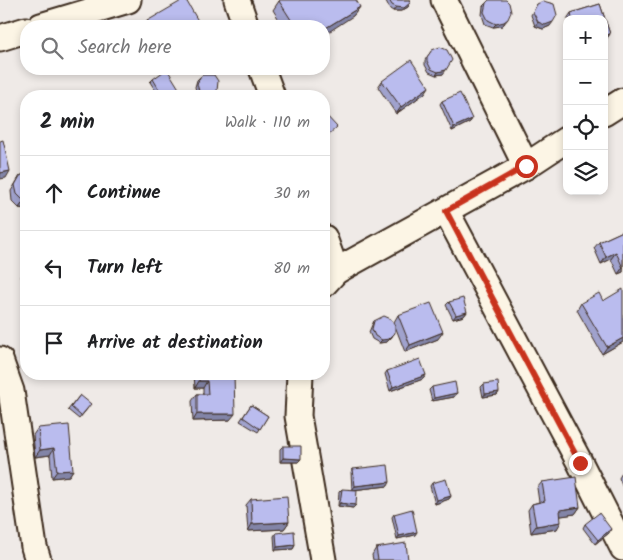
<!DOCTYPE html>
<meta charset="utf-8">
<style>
body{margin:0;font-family:Kalam,sans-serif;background:#f2f2f2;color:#202124}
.controls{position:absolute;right:15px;top:15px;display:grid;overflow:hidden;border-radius:10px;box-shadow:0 2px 8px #0003}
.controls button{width:45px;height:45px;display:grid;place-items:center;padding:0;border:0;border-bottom:1px solid #e0e0e0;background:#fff;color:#202124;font:25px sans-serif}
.stop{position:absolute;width:15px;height:15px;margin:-11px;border:4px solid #c8321e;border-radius:50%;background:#fff}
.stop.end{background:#c8321e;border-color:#fff;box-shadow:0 1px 5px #0008}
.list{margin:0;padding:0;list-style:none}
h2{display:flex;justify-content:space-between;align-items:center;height:65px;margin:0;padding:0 20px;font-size:21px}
h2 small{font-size:16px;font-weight:400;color:#757577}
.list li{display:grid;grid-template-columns:32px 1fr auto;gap:15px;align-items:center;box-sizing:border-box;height:75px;padding:0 20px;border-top:1px solid #e0e0e0}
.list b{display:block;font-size:19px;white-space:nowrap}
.list em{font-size:16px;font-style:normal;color:#757577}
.icon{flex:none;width:28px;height:28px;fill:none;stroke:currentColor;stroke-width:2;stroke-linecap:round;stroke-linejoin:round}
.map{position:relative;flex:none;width:623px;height:560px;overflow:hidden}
.search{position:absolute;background:#fff;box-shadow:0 2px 8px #0003;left:20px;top:20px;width:310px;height:55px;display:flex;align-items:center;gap:12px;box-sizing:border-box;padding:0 18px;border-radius:20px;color:#757577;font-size:19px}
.panel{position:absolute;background:#fff;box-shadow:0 2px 8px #0003;left:20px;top:90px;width:310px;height:290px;border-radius:20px}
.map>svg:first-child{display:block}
</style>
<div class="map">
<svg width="623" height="560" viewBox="0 0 623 560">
<rect width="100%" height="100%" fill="#efeae7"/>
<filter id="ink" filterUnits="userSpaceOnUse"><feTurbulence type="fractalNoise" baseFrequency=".02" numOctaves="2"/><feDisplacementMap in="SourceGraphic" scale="10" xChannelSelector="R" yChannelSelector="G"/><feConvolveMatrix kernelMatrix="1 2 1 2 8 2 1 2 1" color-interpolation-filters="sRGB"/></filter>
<g filter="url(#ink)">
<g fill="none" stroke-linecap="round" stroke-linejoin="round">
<g stroke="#3b2a1e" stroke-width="29">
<g id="street">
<path d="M237,0L246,26"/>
<path d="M444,0L526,166"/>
<path d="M41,26L128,0"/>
<path d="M0,38L26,30"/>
<path d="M262,69L272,96"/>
<path d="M604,113L623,101"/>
<path d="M446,211L580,463L623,548"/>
<path d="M324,238L336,271"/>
<path d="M324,284L336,271L526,166L567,139"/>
<path d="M0,360L11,391L34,547L38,560"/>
<path d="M300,374L298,416L323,560"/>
</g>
</g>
<use href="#street" stroke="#fcf5e5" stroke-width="25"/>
</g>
<g fill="#a0a2cd" stroke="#3b2a1e">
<path d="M386,0H411L408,7L401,11H393L390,9L386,1Z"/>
<path d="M279,1L360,7L353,16L324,26H283L273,10Z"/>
<path d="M486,3L505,23L502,26L493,27L485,24L482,15L483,6Z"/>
<path d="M537,4L550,26L543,29L535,26L531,15Z"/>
<path d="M600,4L610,34L604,41V19H567L571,13Z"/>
<path d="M147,21L201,26H144Z"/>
<path d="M432,50L443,74L436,75L429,72L425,65V60Z"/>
<path d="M200,77L217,91L212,96H199L197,94L195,87L197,80Z"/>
<path d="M153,79L183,95L182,96H159L150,82Z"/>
<path d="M382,81L425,93L396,114L378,87Z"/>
<path d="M442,101L472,119L470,122L452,131L440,104Z"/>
<path d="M26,173V209L19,208L12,201L11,191L20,176Z"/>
<path d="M623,231V272L618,274L611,259L601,264L594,248L599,242Z"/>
<path d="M26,272V291L25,292L21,276L24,273Z"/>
<path d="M449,302L467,312L464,316L453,319L446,305Z"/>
<path d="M581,303L623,342L602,354L577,310Z"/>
<path d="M398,315L438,339L405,352L395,326L392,337L387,342L379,343L372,339L369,332L372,325L374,321L395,324L394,322Z"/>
<path d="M387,371L426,375L423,379L390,391L385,374Z"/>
<path d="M194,374H234L230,420L193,421L192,401L197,394H203V388H195Z"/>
<path d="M484,384L499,392L497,395L483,397L481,387Z"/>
<path d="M432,387L454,397L432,401L429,390Z"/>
<path d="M80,395L88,408L79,419L68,410Z"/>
<path d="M251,405L268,416L258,432L240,421Z"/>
<path d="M38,428L73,470L69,476L52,478L50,455L35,457L33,435Z"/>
<path d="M283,446L298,462H280V449Z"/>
<path d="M353,469L388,486L352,490L351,472Z"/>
<path d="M623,471V488L619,478Z"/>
<path d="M542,482L580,507L575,514L560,516L557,529L531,533L528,510L532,504L539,502L537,488Z"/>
<path d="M432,483L451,496L449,499L435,504L430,486Z"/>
<path d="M342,489L353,508L338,506L339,492Z"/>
<path d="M251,499L289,522L284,529L248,531L246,505Z"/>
<path d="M394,514L415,535L397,539L392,517Z"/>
<path d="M585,524L609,533L595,544L583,528Z"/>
<path d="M276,533L295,545L293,549L275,550L274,536Z"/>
<path d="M376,548L408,560H373L372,555Z"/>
</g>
<g fill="#8284a7" stroke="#3b2a1e">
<path d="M410,3L408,7L401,11H393L396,7Z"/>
<path d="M360,7L353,16L324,35V29Z"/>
<path d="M508,19L502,26L493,27L496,24Z"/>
<path d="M538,22H553L550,26L543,29L535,26Z"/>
<path d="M610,34L605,41H604V36Z"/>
<path d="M446,70L443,74L436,75L438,72Z"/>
<path d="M429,87L425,93L396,114L401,107Z"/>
<path d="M217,91L212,96H204L205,95Z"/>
<path d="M472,119L470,122L452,131L454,127Z"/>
<path d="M10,171L6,178L0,179V173Z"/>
<path d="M24,201H26V209L19,208Z"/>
<path d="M616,252L611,259L601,264L606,257Z"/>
<path d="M623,267V272L618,274Z"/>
<path d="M467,312L464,316L453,319L456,315Z"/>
<path d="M443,332L438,339L405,352L410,345Z"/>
<path d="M395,333L387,342L379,343L382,340Z"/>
<path d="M623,338V342L602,354L607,347Z"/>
<path d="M426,375L423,379L390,391L393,387Z"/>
<path d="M199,381H207L203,388H195Z"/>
<path d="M499,392L497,395L483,397L485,394Z"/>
<path d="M457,393L454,397L432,401L434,398Z"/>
<path d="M197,414H235L230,420L193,421Z"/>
<path d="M54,448L50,455L35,457L40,450Z"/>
<path d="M283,458L301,459L298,462H280Z"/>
<path d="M73,470L69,476L52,478L57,471Z"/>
<path d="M390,482L388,486L352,490L355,486Z"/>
<path d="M451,496L449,499L435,504L437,500Z"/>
<path d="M340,503L356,505L353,508L338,506Z"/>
<path d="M580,507L575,514L555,517L560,510Z"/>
<path d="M289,522L284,529L248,531L252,524Z"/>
<path d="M561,522L557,529L531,533L536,526Z"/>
<path d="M611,529L609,533L595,544L598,540Z"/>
<path d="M417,532L415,535L397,539L399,536Z"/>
<path d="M295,545L293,549L275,550L277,547Z"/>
</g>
<g fill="#babcee" stroke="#3b2a1e">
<path d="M183,0H186L201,26H150L147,21Z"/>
<path d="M280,0H356L360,7L324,29V26H295L279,1Z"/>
<path d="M389,0H411L410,3L404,8L396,7L392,5Z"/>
<path d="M489,0H506L509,3L511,12L508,19L504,22L496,24L488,20L484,12L486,3Z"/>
<path d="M543,1L554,4L557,15L553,22L545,25L538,22L533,12L537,4Z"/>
<path d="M600,4L610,34L604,36V19H572L571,13Z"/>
<path d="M440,47L447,50L452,60L446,70L438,72L431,69L427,61V57L432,50Z"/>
<path d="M411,60L429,87L401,107L382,81Z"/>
<path d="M167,69L183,95L181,96H163L153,79Z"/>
<path d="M203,75H214L218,81L217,91L212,95H205L199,91L197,84L200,77Z"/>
<path d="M460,93L472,119L454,127L442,101Z"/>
<path d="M325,114L337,127L326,137L324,134V115Z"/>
<path d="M3,140L10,171L0,173V141Z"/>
<path d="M26,173V201H24L17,194L15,185L20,176Z"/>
<path d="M623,231V268L616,252L606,257L599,242Z"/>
<path d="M26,272V284L24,273Z"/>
<path d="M623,289V338L607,347L581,303L599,293L603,301Z"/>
<path d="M463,298L467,312L456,315L449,302Z"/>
<path d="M431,303L443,332L410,345L398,315Z"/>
<path d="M384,316L391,319L395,325V333L389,339L382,340L375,336L372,329L374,321Z"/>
<path d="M420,359L426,375L393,387L387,371Z"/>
<path d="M199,374H234L235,414H197V394H208L207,381H199Z"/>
<path d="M455,382L457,393L434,398L432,387Z"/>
<path d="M498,382L499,392L485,394L484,384Z"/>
<path d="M80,395L91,404L81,416L71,407Z"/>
<path d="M251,405L268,416L260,429L243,417Z"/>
<path d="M69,425L73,470L57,471L54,448L40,450L38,428Z"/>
<path d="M283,446H301V459L283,458Z"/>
<path d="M388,465L390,482L355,486L353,469Z"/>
<path d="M576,477L580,507L560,510L561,522L536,526L532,504L545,501L542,482Z"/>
<path d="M446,479L451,496L437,500L432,483Z"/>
<path d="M342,489L357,490L356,505L340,503Z"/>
<path d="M287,496L289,522L252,524L251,499Z"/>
<path d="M412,509L417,532L399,536L394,514Z"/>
<path d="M599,513L611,529L598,540L585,524Z"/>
<path d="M294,531L295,545L277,547L276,533Z"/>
<path d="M406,543L408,560H378L376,548Z"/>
</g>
</g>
<g fill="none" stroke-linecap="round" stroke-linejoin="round" filter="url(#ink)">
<path stroke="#c8321e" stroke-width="6" d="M526,166L446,211L580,463"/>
</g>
</svg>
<div class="controls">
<button>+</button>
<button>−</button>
<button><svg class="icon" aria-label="locate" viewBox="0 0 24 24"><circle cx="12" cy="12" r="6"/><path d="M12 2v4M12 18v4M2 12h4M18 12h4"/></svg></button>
<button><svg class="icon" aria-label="layers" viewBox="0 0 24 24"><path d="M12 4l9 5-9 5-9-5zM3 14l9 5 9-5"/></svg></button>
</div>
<div class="stop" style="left:526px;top:166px"></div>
<div class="stop end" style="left:580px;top:463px"></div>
<div class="search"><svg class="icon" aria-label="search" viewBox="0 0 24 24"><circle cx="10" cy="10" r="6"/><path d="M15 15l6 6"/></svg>Search here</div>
<section class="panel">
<h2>2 min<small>Walk · 110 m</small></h2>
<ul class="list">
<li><svg class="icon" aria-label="ahead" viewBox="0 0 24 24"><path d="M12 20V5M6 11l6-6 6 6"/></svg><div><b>Continue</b></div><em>30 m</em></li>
<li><svg class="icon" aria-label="left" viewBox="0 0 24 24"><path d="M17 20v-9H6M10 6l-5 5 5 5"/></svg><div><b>Turn left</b></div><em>80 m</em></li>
<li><svg class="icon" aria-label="arrive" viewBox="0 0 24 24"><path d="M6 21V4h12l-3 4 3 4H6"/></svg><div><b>Arrive at destination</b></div></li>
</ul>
</section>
</div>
